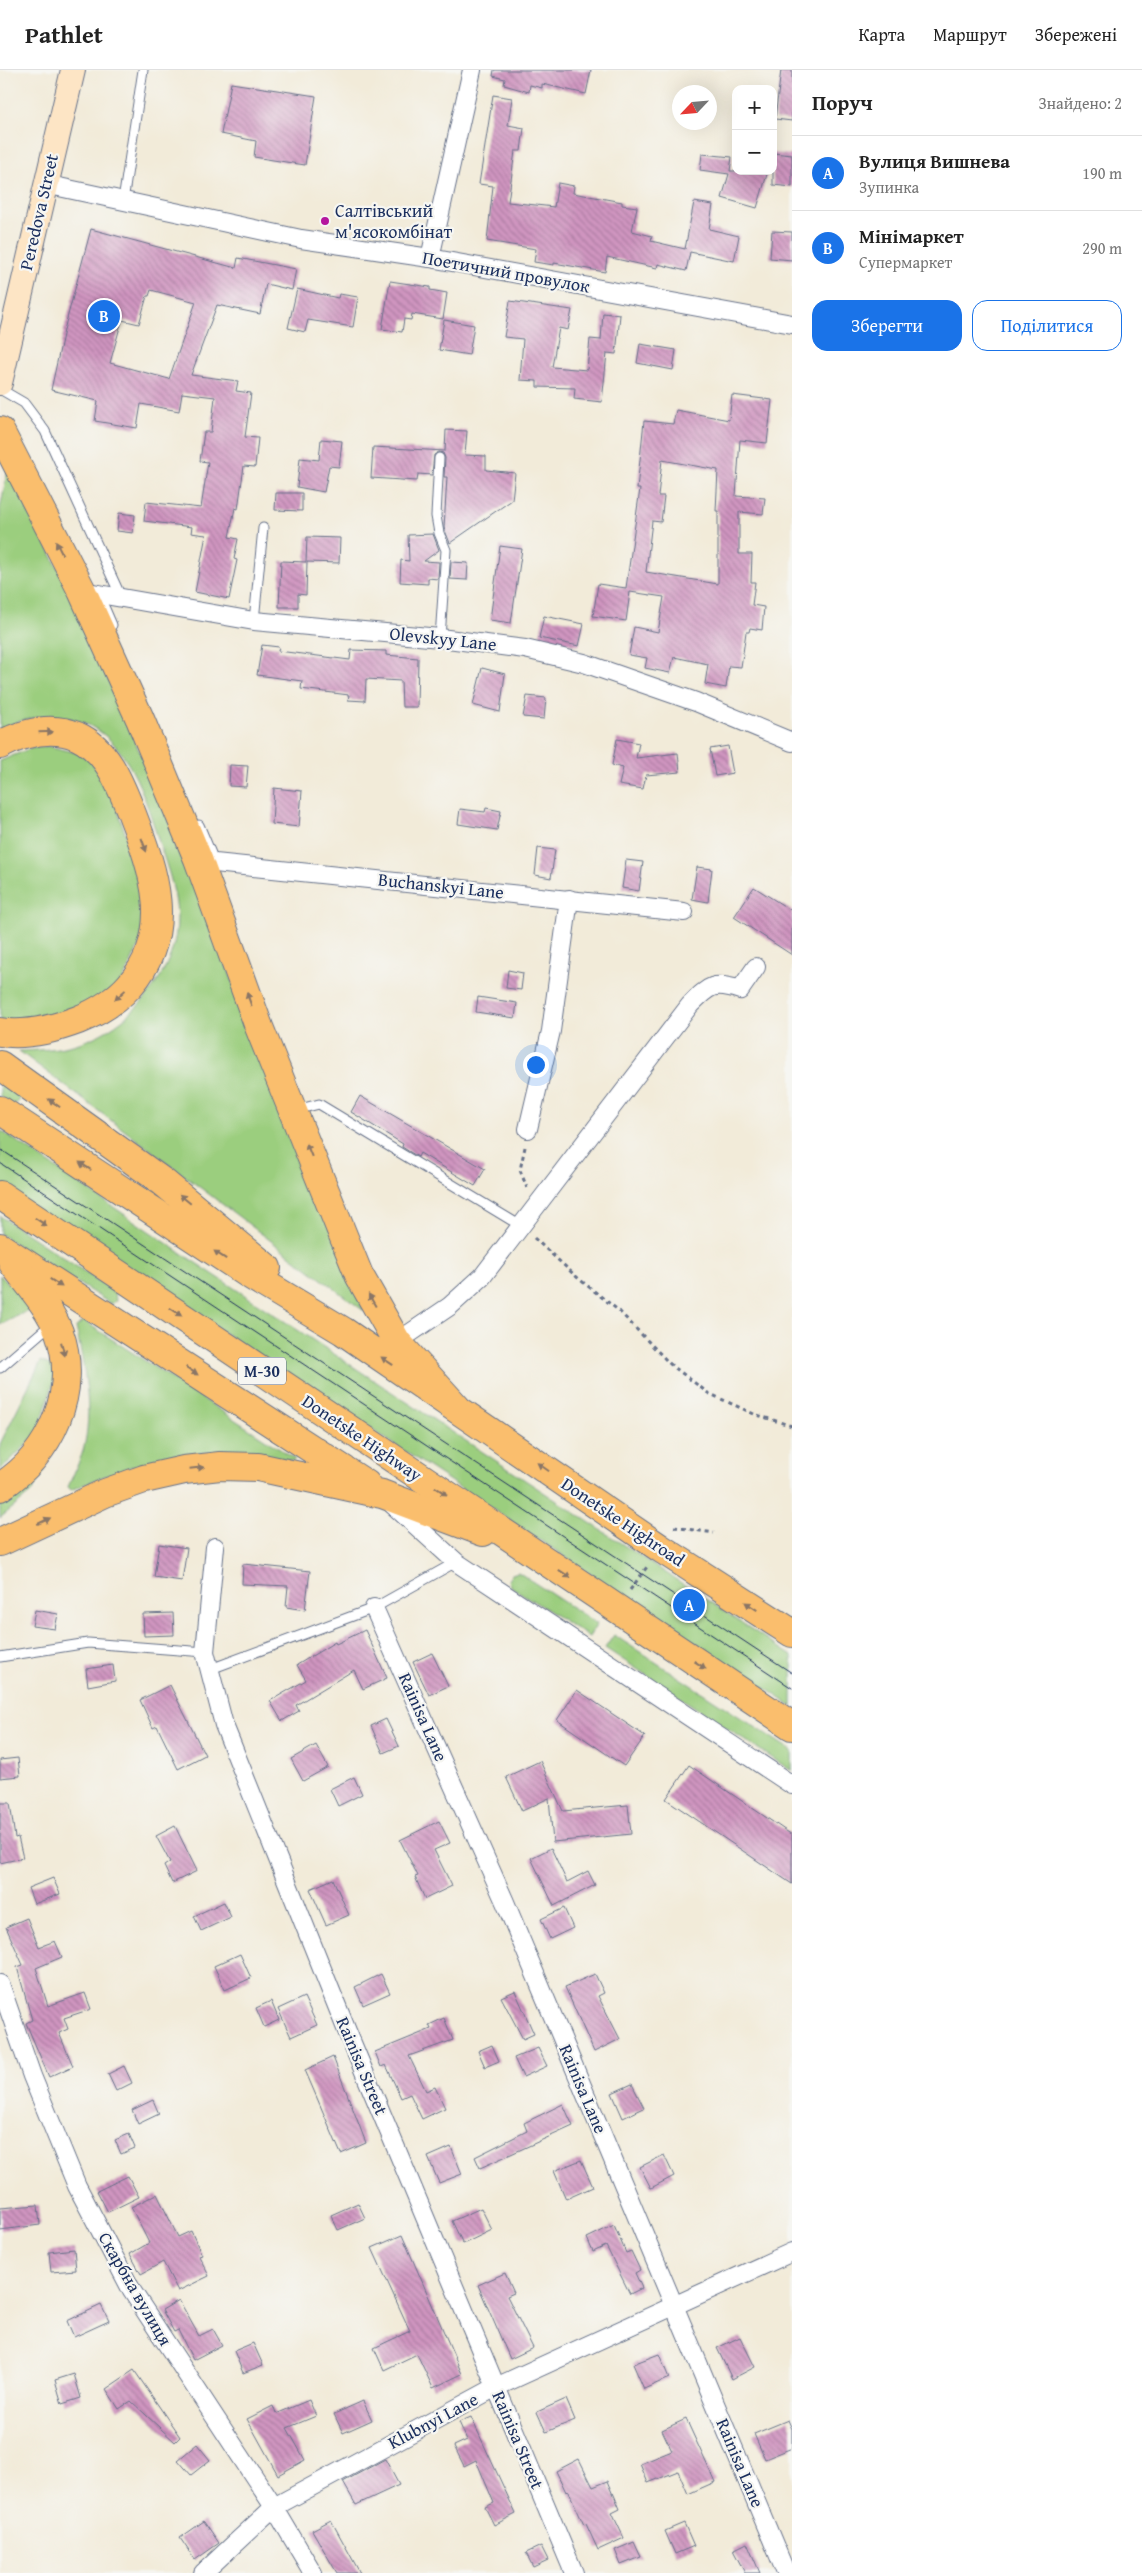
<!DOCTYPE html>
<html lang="uk">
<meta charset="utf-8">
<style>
body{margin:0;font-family:"Gentium Book Plus",serif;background:#f6f6f6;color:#222}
.controls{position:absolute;right:15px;top:15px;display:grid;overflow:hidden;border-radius:10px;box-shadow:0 5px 20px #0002}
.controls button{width:45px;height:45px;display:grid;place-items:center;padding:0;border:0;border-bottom:1px solid #e0e0e0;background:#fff;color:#222;font:25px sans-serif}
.compass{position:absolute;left:672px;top:15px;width:45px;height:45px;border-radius:50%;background:#fff;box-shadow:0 5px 20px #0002;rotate:244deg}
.you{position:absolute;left:535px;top:994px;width:18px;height:18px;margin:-12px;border:4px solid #fff;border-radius:50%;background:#1a73e8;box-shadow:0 0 0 8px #1a73e833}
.badge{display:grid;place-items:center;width:32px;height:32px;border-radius:50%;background:#1a73e8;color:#fff;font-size:16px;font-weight:700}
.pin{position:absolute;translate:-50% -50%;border:2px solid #fff;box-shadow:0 1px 5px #0006}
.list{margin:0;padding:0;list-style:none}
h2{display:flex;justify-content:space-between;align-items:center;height:65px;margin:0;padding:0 20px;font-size:21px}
h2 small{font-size:16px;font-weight:400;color:#767676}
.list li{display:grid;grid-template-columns:32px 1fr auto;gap:15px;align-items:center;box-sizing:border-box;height:75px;padding:0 20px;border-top:1px solid #e0e0e0}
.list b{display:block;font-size:19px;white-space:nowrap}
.list p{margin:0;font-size:16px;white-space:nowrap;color:#767676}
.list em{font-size:16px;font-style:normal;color:#767676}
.actions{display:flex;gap:10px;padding:15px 20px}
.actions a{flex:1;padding:11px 0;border:1px solid #1a73e8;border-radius:15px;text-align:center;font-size:18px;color:#1a73e8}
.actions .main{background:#1a73e8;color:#fff}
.map{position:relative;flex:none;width:792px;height:2503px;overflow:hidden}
header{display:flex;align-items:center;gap:30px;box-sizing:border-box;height:70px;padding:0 25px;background:#fff;border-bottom:1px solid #e0e0e0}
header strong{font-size:24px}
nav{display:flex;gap:28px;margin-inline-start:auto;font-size:18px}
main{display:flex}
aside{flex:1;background:#fff}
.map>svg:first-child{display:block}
</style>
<header>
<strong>Pathlet</strong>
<nav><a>Карта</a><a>Маршрут</a><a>Збережені</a></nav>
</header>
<main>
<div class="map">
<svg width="792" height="2503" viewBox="0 0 792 2503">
<defs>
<pattern id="building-back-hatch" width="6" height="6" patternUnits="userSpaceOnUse" patternTransform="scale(1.25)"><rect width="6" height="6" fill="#d095c0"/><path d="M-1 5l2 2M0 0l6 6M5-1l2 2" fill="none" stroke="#a87a9f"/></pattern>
</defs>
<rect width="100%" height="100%" fill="#f6f6f2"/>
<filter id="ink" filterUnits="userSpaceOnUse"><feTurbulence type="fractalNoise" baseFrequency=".02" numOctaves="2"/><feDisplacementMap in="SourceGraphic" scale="10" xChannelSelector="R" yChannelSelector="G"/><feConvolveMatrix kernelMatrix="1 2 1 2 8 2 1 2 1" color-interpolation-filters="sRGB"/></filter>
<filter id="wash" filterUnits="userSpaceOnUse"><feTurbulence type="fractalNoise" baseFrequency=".0096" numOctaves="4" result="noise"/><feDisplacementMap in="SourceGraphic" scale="20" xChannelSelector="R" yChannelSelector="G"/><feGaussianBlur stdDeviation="1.12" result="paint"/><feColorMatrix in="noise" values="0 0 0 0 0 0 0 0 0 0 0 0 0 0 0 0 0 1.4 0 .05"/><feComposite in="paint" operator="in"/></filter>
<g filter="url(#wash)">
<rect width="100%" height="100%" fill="#f2ebd9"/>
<g fill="#9bce7e" stroke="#5b7e6e">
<path d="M8,399L71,524L163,736L364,1241L19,981C43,980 68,979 90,969C136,950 178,899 177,847C177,819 163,787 155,759C144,724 128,677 94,658C65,640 29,645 0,659V439Z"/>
<path d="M48,676L78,683L91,691L111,722L145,820L149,854L121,914L70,946L0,951V691L29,679Z"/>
<path d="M0,1010L20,1025L17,1033L12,1034L0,1026Z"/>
<path d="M0,1060L193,1191L792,1586V1636L0,1115Z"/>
<path d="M0,1146L115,1222L116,1231L111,1234L0,1164Z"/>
<path d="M0,1205L33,1238L0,1255Z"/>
<path d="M84,1251L295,1389L293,1391C208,1372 150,1385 71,1420L68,1417C73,1405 79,1393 83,1381C94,1341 84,1297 76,1257Z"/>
<path d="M41,1291L54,1297L56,1305L37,1365L0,1400V1374Z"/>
<path d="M42,1399L45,1400L31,1423L0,1448V1434Z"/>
<path d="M518,1502L597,1554L589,1567L510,1516L508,1510L512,1504Z"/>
<path d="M614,1565L792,1681V1701L605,1578Z"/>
</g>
<g id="blocks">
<g fill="url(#building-back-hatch)" fill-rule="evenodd">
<path d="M494,0H591L586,24L542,14V18L530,15L529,22L504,15L505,9L493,6Z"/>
<path d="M781,0H792V51L775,49Z"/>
<path d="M231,13L316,26L305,95L254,87L256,71L221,64Z"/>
<path d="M493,25L512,28L508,55L524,58L521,81H515L508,132L554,137L558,113L574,116L573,123L622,132V135L637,137L632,161L652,166L651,171L685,179L694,132L713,135L709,159L739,166L734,191L690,182L686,201L658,194L657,198L607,187L605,202L554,193V195L534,192L536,179L487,171L493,116L479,114Z"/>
<path d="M773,83L792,85V117L773,115Z"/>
<path d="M702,84L732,87L730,101H768L757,138L722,128L729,104L700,100Z"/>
<path d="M91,159L236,198L238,188L296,199L292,220L266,214L260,244L217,235L191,305L238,311L236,321L251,323L245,367L258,368L255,397L244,396L238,439L235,438L229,467L238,469L234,489L237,490L229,529L195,522L206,465L191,463L192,457L144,451L146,432L201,438L208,392L200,391L204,362H211L215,327L182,323L179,341L141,334L137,358L95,351L98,331L51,320L64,260ZM151,220L196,232L169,309L110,293L122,250L139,254L147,226H149Z"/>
<path d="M772,161L792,162V190L770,188Z"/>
<path d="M390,211L430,217V220L447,223L443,249L412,244L411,250L404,249L402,262L382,259Z"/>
<path d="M297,219L338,228L339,224L358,227L353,257L308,250L305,262L288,258Z"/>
<path d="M510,231L572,240L568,260L559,258L552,297L587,300L590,269L601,270L603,243L620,245L616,284L607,283L602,332L574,329L575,318L537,317V311L520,310L523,269L504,267Z"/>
<path d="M444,250L474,255L469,285L439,280Z"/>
<path d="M640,274L676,280L673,300L637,293Z"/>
<path d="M732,325L772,330L767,373L740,370L736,426L765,428L763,444L739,442V484H752L751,512H755L752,535L764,537L762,560L750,558L749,562H746L741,597L729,596L726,618L705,614L708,594L674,587L670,603L645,598L647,588L629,585L634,557L658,562L664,527L630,522L626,551L593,546L598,514L626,518L640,419H637L644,351L673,354L676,340L729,350ZM662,390L718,400L716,441H718V514L646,502L652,451L661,452L664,426H658Z"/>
<path d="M446,360L467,361L465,385L486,386V400L515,403L512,430L450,473L444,458L447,407H444L445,388L443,383L439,382L434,385L432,405L418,404L417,411L371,408L373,377L445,381Z"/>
<path d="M321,369L342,371L339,397L329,396L324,422L297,417L300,388L319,390Z"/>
<path d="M276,423H302V441L275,440Z"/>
<path d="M119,443L135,445L133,463L117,461Z"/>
<path d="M433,464L439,480L424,491L439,492L438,509L428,508V514L400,512L401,490L409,491L408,465Z"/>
<path d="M307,467L340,468L339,493L307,492L306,525L298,524V537H279L281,491L306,492Z"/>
<path d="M500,476L522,479L511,553L490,550Z"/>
<path d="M451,492L468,493L467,510L450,509Z"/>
<path d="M544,546L584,554L579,576L539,568Z"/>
<path d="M262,575L279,577L278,581L350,590L351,580L386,581V585L418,588L417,637H402L401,611L366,609L365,631L348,630L349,625L301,619L302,611L257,605Z"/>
<path d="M482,598L505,604L500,642L473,635Z"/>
<path d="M527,626L546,628L544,649L523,647Z"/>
<path d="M617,669L639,673L636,688L678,683L680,702L646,705L643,719L619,715L623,698L612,695Z"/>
<path d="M728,676L733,703L715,706L710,679Z"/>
<path d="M230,695L248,696L246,717L229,716Z"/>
<path d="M274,718L302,721L299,757L272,754Z"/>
<path d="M486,738L501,741L497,760L458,754L460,739L485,742Z"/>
<path d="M538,778L555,780L551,808L535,805Z"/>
<path d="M626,790L643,792L639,821L622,818Z"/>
<path d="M697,797L712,799L708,832L692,829Z"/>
<path d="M754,817L792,841V885L734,847Z"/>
<path d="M508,900L523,903L521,920L506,918Z"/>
<path d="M478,927L517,933L515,948L476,942Z"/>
<path d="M360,1026L485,1099L475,1116L420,1083L418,1087L402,1077L403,1074L351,1042Z"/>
<path d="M159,1474L187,1478L182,1511L154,1507Z"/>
<path d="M243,1494L310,1501L305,1540L286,1537L288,1516L242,1514Z"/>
<path d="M35,1540L58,1544L55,1559L32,1556Z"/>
<path d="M173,1543L174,1565L144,1566L143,1544Z"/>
<path d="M365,1560L387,1608L363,1619L354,1600L296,1635L299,1641L282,1651L270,1631L306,1610L297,1595L335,1572L336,1574Z"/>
<path d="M432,1583L448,1616L429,1625L413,1592Z"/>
<path d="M113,1595L115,1611L88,1616L86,1599Z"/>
<path d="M170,1615L205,1685L178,1699L157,1656L153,1658L140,1630Z"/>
<path d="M577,1620L645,1666L624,1696L557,1650Z"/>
<path d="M386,1649L399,1676L383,1683L371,1656Z"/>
<path d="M316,1675L328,1697L303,1711L291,1689Z"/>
<path d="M18,1688L20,1706L0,1708V1690Z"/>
<path d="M540,1691L563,1741L628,1735L631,1764L553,1772L549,1728L522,1741L506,1707Z"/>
<path d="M689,1695L792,1765V1814L666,1729Z"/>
<path d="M354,1707L362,1724L338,1736L330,1719Z"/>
<path d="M0,1733H10L15,1768L18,1767L23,1788L0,1793Z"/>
<path d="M439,1751L450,1773L434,1780L452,1816L425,1829L415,1807L418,1806L400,1770Z"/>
<path d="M175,1756L197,1801L172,1813L164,1796L170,1792L156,1766Z"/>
<path d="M551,1778L567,1812L588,1801L595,1815L554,1836L531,1788Z"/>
<path d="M53,1808L60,1824L34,1834L28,1818Z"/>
<path d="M333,1809L349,1845L326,1855L310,1819Z"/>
<path d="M224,1832L231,1847L201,1861L194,1846Z"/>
<path d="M564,1838L573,1858L550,1869L541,1849Z"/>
<path d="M27,1848L39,1877L55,1871L62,1887L36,1898L48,1936L85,1923L91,1939L64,1948L68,1959L59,1963L73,1996L49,2007L26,1953L32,1950L17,1897L23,1895L6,1857Z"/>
<path d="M240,1884L251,1908L225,1920L214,1896Z"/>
<path d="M381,1904L390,1923L363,1935L355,1917Z"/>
<path d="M595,1904L604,1923L598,1926L620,1969L594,1982L565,1917Z"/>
<path d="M515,1921L534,1964L523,1969L501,1927Z"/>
<path d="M304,1927L317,1955L291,1967L278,1939Z"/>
<path d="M271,1931L279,1950L264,1957L256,1938Z"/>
<path d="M444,1948L453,1970L409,1986L426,2021L435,2017L445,2038L422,2049L410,2024L401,2028L386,1995L381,1997L375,1982L431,1959L429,1955Z"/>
<path d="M492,1975L499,1991L485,1997L478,1981Z"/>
<path d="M538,1978L547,1996L523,2007L514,1988Z"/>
<path d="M333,1987L366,2073L341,2084L305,2000Z"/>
<path d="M124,1996L132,2013L116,2021L108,2004Z"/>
<path d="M632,2014L644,2038L623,2048L612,2023Z"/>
<path d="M153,2030L159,2044L138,2054L132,2040Z"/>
<path d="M563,2034L573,2056L480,2098L475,2087L527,2061L524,2053Z"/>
<path d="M129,2064L135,2078L121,2084L115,2070Z"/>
<path d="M451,2077L462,2104L439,2113L428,2087Z"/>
<path d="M664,2085L674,2106L651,2118L640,2097Z"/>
<path d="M581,2090L593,2117L566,2129L554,2101Z"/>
<path d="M128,2106L139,2127L108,2142L97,2121Z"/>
<path d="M157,2124L178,2167L191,2161L202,2185L199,2186L209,2206L178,2221L163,2192L141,2204L130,2184L149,2173L131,2137Z"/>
<path d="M358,2133L365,2148L338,2160L331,2145Z"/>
<path d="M38,2135L40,2155L0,2160V2138Z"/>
<path d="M481,2138L492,2160L463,2174L452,2151Z"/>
<path d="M614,2155L626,2183L631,2181L640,2200L635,2203L642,2218L630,2224L606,2176L593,2182L587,2168Z"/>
<path d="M402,2165L462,2304L433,2318L417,2284L384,2300L374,2278L410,2261L372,2178Z"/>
<path d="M74,2179L76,2200L51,2202L49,2182Z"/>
<path d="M505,2203L514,2223L507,2226L533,2278L510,2289L478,2215Z"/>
<path d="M179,2230L199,2266L213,2259L222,2275L193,2290L178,2260L174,2262L162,2240Z"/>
<path d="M101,2235L109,2251L74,2267L67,2251Z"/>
<path d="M740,2267L755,2297L732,2309L717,2278Z"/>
<path d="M253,2273L263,2295L243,2303L234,2281Z"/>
<path d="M659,2284L669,2308L644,2319L633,2294Z"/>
<path d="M134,2300L180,2367L175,2372L131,2331L119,2339L106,2319Z"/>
<path d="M74,2304L81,2328L62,2334L55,2310Z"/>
<path d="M566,2329L575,2350L546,2362L537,2342Z"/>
<path d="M309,2330L316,2346L287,2358L305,2390L278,2405L247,2349L273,2336L276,2344Z"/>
<path d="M363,2331L372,2350L343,2363L334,2344Z"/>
<path d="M471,2347L516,2444L494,2455L485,2437L494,2433L476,2390L464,2396L454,2376L467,2370L459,2352Z"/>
<path d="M686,2349L715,2412L688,2424L678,2401L648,2413L640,2394L672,2381L662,2360Z"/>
<path d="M788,2350L792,2359V2378L765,2389L754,2364Z"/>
<path d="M197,2374L210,2390L191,2405L178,2390Z"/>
<path d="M385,2389L399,2415L356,2435L343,2412Z"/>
<path d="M579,2389L593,2417L608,2411L620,2439L612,2443L624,2468L598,2480L586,2454L584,2455L568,2420L566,2422L556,2401Z"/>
<path d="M331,2450L360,2503H337L312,2460Z"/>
<path d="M204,2451L219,2473L195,2490L180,2468Z"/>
<path d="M684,2453L694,2476L675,2484L665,2461Z"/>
<path d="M634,2472L641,2487L621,2495L615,2480Z"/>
<path d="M747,2473L760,2503H745L733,2480Z"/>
<path d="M541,2476L548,2490L533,2497L526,2483Z"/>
</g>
</g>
</g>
<g filter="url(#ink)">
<use href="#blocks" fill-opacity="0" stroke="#667189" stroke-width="1"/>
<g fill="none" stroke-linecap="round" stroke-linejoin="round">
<g stroke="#667189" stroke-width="11">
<g id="lane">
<path d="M123,131L143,0"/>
<path d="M0,319L24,333L45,361L122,529"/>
<path d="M439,388L436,446L439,463L446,480L440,568"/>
<path d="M99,525L112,555"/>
<path d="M254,551L263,458"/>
<path d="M199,755L215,793"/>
<path d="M296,1040L319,1034L521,1156"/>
<path d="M0,1298L51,1254"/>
<path d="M0,1587L88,1573L205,1582"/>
<path d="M208,1600L374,1538L456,1492"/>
</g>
</g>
<g stroke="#667189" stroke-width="20">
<g id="street">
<path d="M45,114L301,169L430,188L792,254"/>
<path d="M430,188L472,0"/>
<path d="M82,521L254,551L440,568L525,579L584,593L696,632L792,672"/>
<path d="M198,789L215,793L684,842"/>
<path d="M528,1059L551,961L569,829"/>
<path d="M397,1272L450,1236L482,1207L690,935C709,916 713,911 740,920L756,897"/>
<path d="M392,1434L456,1492L792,1715"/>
<path d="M215,1477L205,1582L224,1655L347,1961L574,2503"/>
<path d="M374,1538L505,1832L786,2503"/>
<path d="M0,1914L32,2006L77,2116L132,2221L274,2437L313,2503"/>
<path d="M203,2503L274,2437L496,2317L792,2182"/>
</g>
</g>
<g stroke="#667189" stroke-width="26">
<path id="secondary" d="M0,313L73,0"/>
</g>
<g stroke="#667189" stroke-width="30">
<g id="highway">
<path d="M0,361L82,521L140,649L198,789L259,957L359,1205L397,1272L456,1337"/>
<path d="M0,675C23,663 51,655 77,666C108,680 120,714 132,744C154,801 176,862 130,915C116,931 98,942 78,950C54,959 25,966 0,962"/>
<path d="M0,995L163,1112L267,1198"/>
<path d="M0,1040L250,1205L343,1261L660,1478L792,1563"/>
<path d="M0,1125L792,1656"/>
<path d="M0,1177L366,1414"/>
<path d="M0,1417C51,1385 80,1320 59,1262C49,1236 28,1214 12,1192"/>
<path d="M0,1472L105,1423L144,1409L184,1400L220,1396L258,1397L382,1424L483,1462"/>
</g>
</g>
<g stroke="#667189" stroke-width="3" stroke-dasharray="4 4" stroke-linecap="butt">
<path d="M525,1077L520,1100L527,1118"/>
<path d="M534,1168L579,1209L619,1241L670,1294L708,1323L754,1344L792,1356"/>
<path d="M674,1457L714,1463"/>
<path d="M630,1520L647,1497"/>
</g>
<use href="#lane" stroke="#fff" stroke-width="9"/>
<use href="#street" stroke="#fff" stroke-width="18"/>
<use href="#secondary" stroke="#fde5c5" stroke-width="24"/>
<use href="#highway" stroke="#fabe6d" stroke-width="28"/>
<g stroke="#1b2f5e" stroke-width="1">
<path d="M0,1079L792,1603"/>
<path d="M0,1093L792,1618"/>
</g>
</g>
<defs><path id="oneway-solid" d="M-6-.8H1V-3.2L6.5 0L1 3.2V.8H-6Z" transform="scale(1.25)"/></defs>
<g fill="#8a7666">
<use href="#oneway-solid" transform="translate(59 478) rotate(-117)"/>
<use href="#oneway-solid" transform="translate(46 662) rotate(-1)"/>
<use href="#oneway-solid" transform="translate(144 775) rotate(70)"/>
<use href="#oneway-solid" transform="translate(120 925) rotate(137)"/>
<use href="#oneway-solid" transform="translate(249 929) rotate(-110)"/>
<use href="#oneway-solid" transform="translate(54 1033) rotate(-145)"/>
<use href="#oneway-solid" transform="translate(309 1080) rotate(-112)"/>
<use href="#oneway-solid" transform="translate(85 1096) rotate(-146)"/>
<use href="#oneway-solid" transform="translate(185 1129) rotate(-140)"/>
<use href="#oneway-solid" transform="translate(41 1152) rotate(34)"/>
<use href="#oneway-solid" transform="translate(220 1185) rotate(-146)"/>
<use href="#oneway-solid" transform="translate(56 1213) rotate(33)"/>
<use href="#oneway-solid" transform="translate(372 1230) rotate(-120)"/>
<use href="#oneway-solid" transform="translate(176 1242) rotate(34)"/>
<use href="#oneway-solid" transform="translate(63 1279) rotate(75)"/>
<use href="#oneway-solid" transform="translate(387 1291) rotate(-146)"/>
<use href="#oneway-solid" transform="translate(192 1301) rotate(33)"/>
<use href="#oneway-solid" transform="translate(543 1397) rotate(-145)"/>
<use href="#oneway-solid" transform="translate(197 1398) rotate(-6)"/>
<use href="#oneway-solid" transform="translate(441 1421) rotate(34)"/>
<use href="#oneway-solid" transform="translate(44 1451) rotate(-25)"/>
<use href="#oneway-solid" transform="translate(565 1504) rotate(34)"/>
<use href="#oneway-solid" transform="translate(751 1536) rotate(-147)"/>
<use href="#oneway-solid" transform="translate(700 1595) rotate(34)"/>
</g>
</g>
<circle fill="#b5179e" stroke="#f6f6f2" stroke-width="2" cx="325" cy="151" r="5"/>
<g text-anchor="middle" stroke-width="4.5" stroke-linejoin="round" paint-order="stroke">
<rect fill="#f6f6f2" stroke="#5d6b8a" stroke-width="1" x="238" y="1287.5" width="48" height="27" rx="4"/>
<g font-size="16" font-weight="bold" fill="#1b2f5e">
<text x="262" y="1307">М-30</text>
</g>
<g font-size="18" fill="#1b2f5e" stroke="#f6f6f2" text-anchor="start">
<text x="335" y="147">Салтівський<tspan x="335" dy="21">м'ясокомбінат</tspan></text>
</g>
<g font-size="18" fill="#1b2f5e" stroke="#f6f6f2">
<text transform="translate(39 142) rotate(-77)" y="6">Peredova Street</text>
<text transform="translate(506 202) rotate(10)" y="6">Поетичний провулок</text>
<text transform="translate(443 569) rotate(6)" y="6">Olevskyy Lane</text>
<text transform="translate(441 816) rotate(6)" y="6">Buchanskyi Lane</text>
<text transform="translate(362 1368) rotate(34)" y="6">Donetske Highway</text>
<text transform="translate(623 1452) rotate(34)" y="6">Donetske Highroad</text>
<text transform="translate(423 1647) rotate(66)" y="6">Rainisa Lane</text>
<text transform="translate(362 1996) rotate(67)" y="6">Rainisa Street</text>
<text transform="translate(583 2019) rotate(67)" y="6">Rainisa Lane</text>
<text transform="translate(135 2219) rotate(60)" y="6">Скарбна вулиця</text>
<text transform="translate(433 2351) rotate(-28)" y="6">Klubnyi Lane</text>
<text transform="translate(518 2370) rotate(67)" y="6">Rainisa Street</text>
<text transform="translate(740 2393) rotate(67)" y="6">Rainisa Lane</text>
</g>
</g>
</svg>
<div class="controls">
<button>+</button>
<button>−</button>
</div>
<svg class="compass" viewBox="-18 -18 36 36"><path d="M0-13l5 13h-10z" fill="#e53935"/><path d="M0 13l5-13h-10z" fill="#767676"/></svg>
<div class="you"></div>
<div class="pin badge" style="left:689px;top:1535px">A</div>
<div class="pin badge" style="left:104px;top:246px">B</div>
</div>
<aside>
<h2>Поруч<small>Знайдено: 2</small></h2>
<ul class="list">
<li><span class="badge">A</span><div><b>Вулиця Вишнева</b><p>Зупинка</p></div><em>190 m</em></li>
<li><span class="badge">B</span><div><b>Мінімаркет</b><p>Супермаркет</p></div><em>290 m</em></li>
</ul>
<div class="actions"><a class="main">Зберегти</a><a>Поділитися</a></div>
</aside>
</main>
